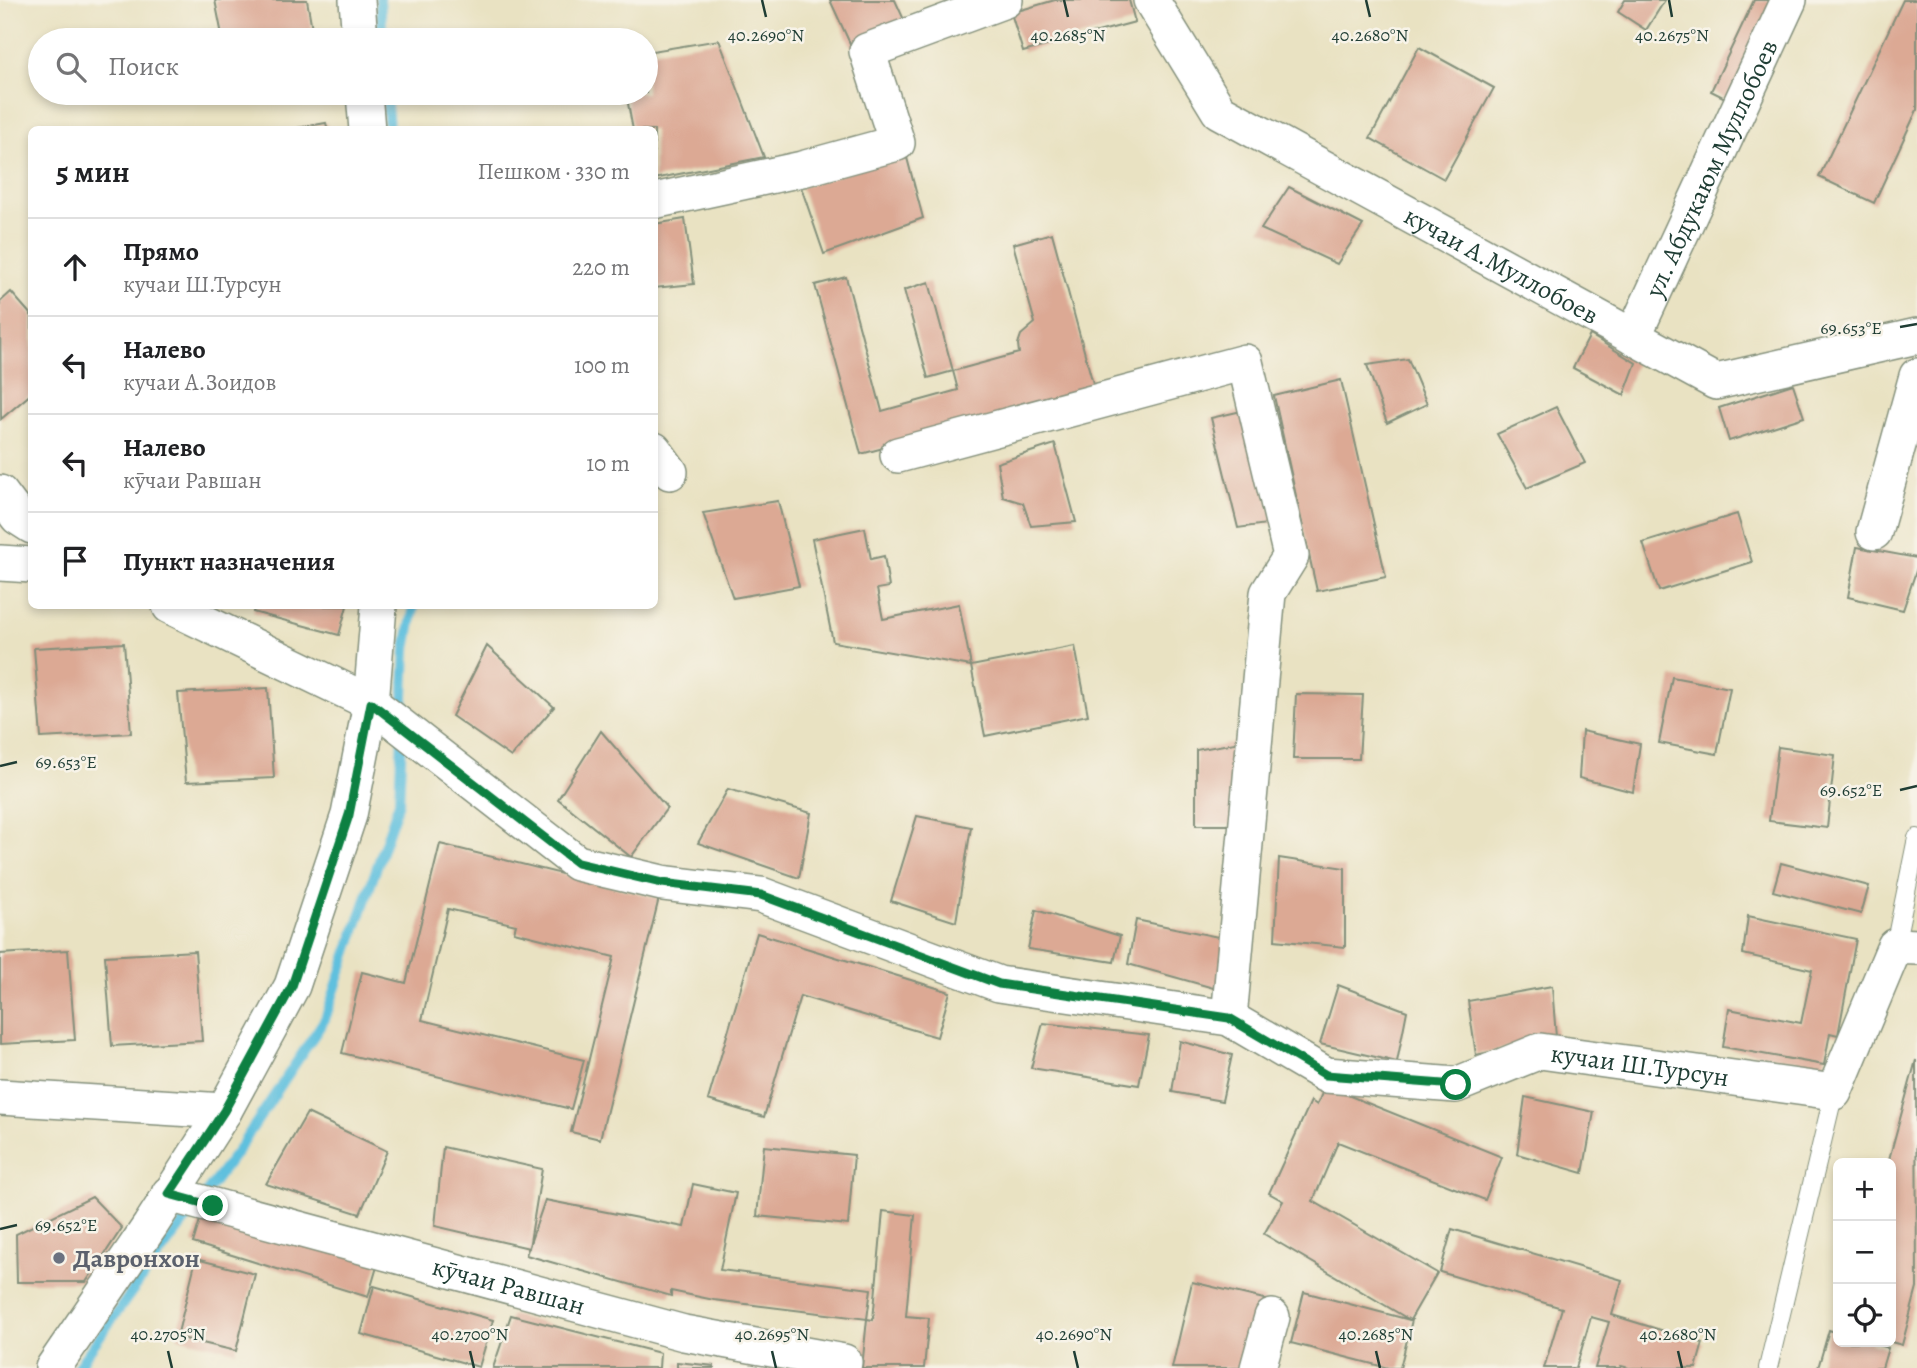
<!DOCTYPE html>
<html lang="ru">
<meta charset="utf-8">
<style>
body{margin:0;font-family:Alegreya,serif;background:#f2f2f2;color:#202124}
.controls{position:absolute;right:21px;bottom:21px;display:grid;overflow:hidden;border-radius:10px;box-shadow:0 4px 10px #0003}
.controls button{width:63px;height:63px;display:grid;place-items:center;padding:0;border:0;border-bottom:2px solid #e0e0e0;background:#fff;color:#202124;font:35px sans-serif}
.stop{position:absolute;width:21px;height:21px;margin:-16px;border:5px solid #0b8043;border-radius:50%;background:#fff}
.stop.end{background:#0b8043;border-color:#fff;box-shadow:0 2px 7px #0008}
.list{margin:0;padding:0;list-style:none}
h2{display:flex;justify-content:space-between;align-items:center;height:91px;margin:0;padding:0 28px;font-size:30px}
h2 small{font-size:23px;font-weight:400;color:#757577}
.list li{display:grid;grid-template-columns:46px 1fr auto;gap:21px;align-items:center;box-sizing:border-box;height:98px;padding:0 28px;border-top:2px solid #e0e0e0}
.list b{display:block;font-size:26px;white-space:nowrap}
.list p{margin:0;font-size:23px;white-space:nowrap;color:#757577}
.list em{font-size:23px;font-style:normal;color:#757577}
.icon{flex:none;width:38px;height:38px;fill:none;stroke:currentColor;stroke-width:2;stroke-linecap:round;stroke-linejoin:round}
.map{position:relative;flex:none;width:1917px;height:1368px;overflow:hidden}
.search{position:absolute;background:#fff;box-shadow:0 4px 10px #0003;left:28px;top:28px;width:630px;height:77px;display:flex;align-items:center;gap:18px;box-sizing:border-box;padding:0 24px;border-radius:38px;color:#757577;font-size:26px}
.panel{position:absolute;background:#fff;box-shadow:0 4px 10px #0003;left:28px;top:126px;width:630px;height:483px;border-radius:10px}
.map>svg:first-child{display:block}
</style>
<div class="map">
<svg width="1917" height="1368" viewBox="0 0 1917 1368">
<rect width="100%" height="100%" fill="#f7f3e8"/>
<filter id="ink" filterUnits="userSpaceOnUse"><feTurbulence type="fractalNoise" baseFrequency=".0143" numOctaves="2"/><feDisplacementMap in="SourceGraphic" scale="14" xChannelSelector="R" yChannelSelector="G"/><feConvolveMatrix kernelMatrix="1 2 1 2 8 2 1 2 1" color-interpolation-filters="sRGB"/></filter>
<filter id="wash" filterUnits="userSpaceOnUse"><feTurbulence type="fractalNoise" baseFrequency=".00686" numOctaves="4" result="noise"/><feDisplacementMap in="SourceGraphic" scale="28" xChannelSelector="R" yChannelSelector="G"/><feGaussianBlur stdDeviation="1.57" result="paint"/><feColorMatrix in="noise" values="0 0 0 0 0 0 0 0 0 0 0 0 0 0 0 0 0 1.4 0 .05"/><feComposite in="paint" operator="in"/></filter>
<g filter="url(#wash)">
<rect width="100%" height="100%" fill="#e9e2c2"/>
<g fill="none" stroke-linecap="round" stroke-linejoin="round">
<g stroke="#5fc0de" stroke-width="10">
<path d="M380,0L383,40"/>
<path d="M386,93L389,130"/>
<path d="M403,717L406,649L414,606"/>
<path d="M77,1368L136,1286L236,1153L325,1019L399,802L402,737"/>
</g>
</g>
<g id="blocks">
<g fill="#dca994">
<path d="M215,0H307L314,40H223Z"/>
<path d="M830,0H895L905,22L852,48Z"/>
<path d="M1055,0H1129L1135,22L1023,52L1011,13Z"/>
<path d="M1625,0H1665L1646,30L1618,12Z"/>
<path d="M1754,0H1781L1735,103L1711,91Z"/>
<path d="M1903,0H1917V110L1874,203L1819,177Z"/>
<path d="M719,40L764,157L654,179V130H633L626,93H646V52Z"/>
<path d="M1419,47L1494,88L1444,179L1370,138Z"/>
<path d="M326,123L328,130H298L297,128Z"/>
<path d="M906,154L923,218L824,254L801,187Z"/>
<path d="M1289,187L1363,225L1337,264L1261,229Z"/>
<path d="M685,219L694,284L654,288V224Z"/>
<path d="M1052,233L1095,391L861,454L815,285L846,277L882,411L958,390L953,371L1019,353L1018,344L1021,335L1035,323L1013,244Z"/>
<path d="M929,282L953,371L928,378L904,290Z"/>
<path d="M11,292L32,316V393L1,419L0,302Z"/>
<path d="M1590,335L1636,363L1624,395L1573,368Z"/>
<path d="M1408,359L1427,404L1387,423L1367,365Z"/>
<path d="M1341,380L1386,577L1317,591L1274,396Z"/>
<path d="M1793,384L1804,417L1729,441L1719,408Z"/>
<path d="M1556,407L1585,463L1527,488L1497,434Z"/>
<path d="M1246,410L1274,523L1238,528L1211,418Z"/>
<path d="M1055,444L1076,522L1031,526L1023,503L1003,497L997,463Z"/>
<path d="M778,501L799,586L733,598L703,513Z"/>
<path d="M1737,514L1752,562L1659,591L1643,543Z"/>
<path d="M865,528L871,559L884,556L889,587L877,589L883,619L959,604L971,666L833,642L812,539Z"/>
<path d="M1857,547L1917,558V568L1903,610L1848,597Z"/>
<path d="M255,606H347L339,635L253,612Z"/>
<path d="M124,643L131,733L41,738L34,648Z"/>
<path d="M487,646L554,707L511,757L452,716Z"/>
<path d="M1075,646L1088,715L985,736L971,666Z"/>
<path d="M1672,677L1730,688L1717,754L1659,743Z"/>
<path d="M268,688L274,778L186,782L178,693Z"/>
<path d="M1296,694L1363,695L1359,759H1293Z"/>
<path d="M601,731L667,808L631,857L558,799Z"/>
<path d="M1582,731L1640,744L1633,792L1579,778Z"/>
<path d="M1246,741L1239,825H1196V750Z"/>
<path d="M1778,747L1835,755L1827,828L1769,821Z"/>
<path d="M728,789L811,813L799,878L698,843Z"/>
<path d="M917,816L971,827L956,922L891,901Z"/>
<path d="M440,844L659,898L600,1139L571,1132L614,957L514,932L516,925L448,909L422,1020L584,1060L571,1109L342,1053L362,972L406,983Z"/>
<path d="M1279,858L1345,868V947L1275,940Z"/>
<path d="M1781,863L1869,886L1861,914L1773,891Z"/>
<path d="M1036,910L1120,936L1114,962L1028,949Z"/>
<path d="M1748,916L1856,939L1838,1035L1830,1033L1824,1065L1723,1047L1729,1009L1801,1023L1812,970L1743,954Z"/>
<path d="M1136,920L1228,939L1224,991L1128,964Z"/>
<path d="M757,933L950,992L937,1037L800,996L764,1117L708,1100Z"/>
<path d="M68,950L75,1040L0,1044V954Z"/>
<path d="M195,951L202,1041L112,1046L105,956Z"/>
<path d="M1338,985L1407,1011L1397,1062L1320,1044Z"/>
<path d="M1552,986L1556,1037L1476,1055L1468,1001Z"/>
<path d="M1043,1023L1149,1035L1139,1085L1031,1068Z"/>
<path d="M1180,1041L1232,1055L1222,1101L1172,1092Z"/>
<path d="M1916,1060L1917,1288L1902,1345L1891,1342V1163H1888Z"/>
<path d="M1325,1086L1502,1157L1485,1200L1338,1142L1313,1201L1437,1273L1410,1320H1412L1400,1368H1388L1291,1343L1304,1292L1410,1320L1264,1234L1283,1201L1269,1193L1311,1101L1317,1105Z"/>
<path d="M1525,1097L1594,1112L1583,1173L1517,1154Z"/>
<path d="M307,1113L387,1151L360,1214L266,1184Z"/>
<path d="M764,1146L854,1155L848,1225L757,1216Z"/>
<path d="M443,1147L542,1169L529,1248L435,1226Z"/>
<path d="M693,1184L736,1193L720,1270L871,1289L867,1319L714,1300L671,1291V1296L526,1255L545,1200L684,1227Z"/>
<path d="M92,1197L122,1228L86,1282H17L16,1234Z"/>
<path d="M204,1207L379,1260L368,1297L193,1243Z"/>
<path d="M883,1211L915,1215L906,1316L929,1318L924,1368H862L867,1319L873,1320Z"/>
<path d="M1452,1229L1622,1280L1612,1315L1703,1343L1696,1368H1629L1621,1366L1620,1368H1595L1609,1322L1591,1317L1576,1368H1544L1562,1308L1440,1272Z"/>
<path d="M196,1259L255,1274L236,1351L177,1337Z"/>
<path d="M1192,1282L1264,1299L1248,1368H1172Z"/>
<path d="M374,1286L493,1320L479,1367L361,1334Z"/>
<path d="M511,1315L660,1353L659,1368H493Z"/>
<path d="M1829,1330L1838,1333V1342H1869L1888,1348L1882,1368H1818Z"/>
<path d="M677,1362L714,1366V1368H677Z"/>
</g>
</g>
</g>
<g filter="url(#ink)">
<use href="#blocks" fill-opacity="0" stroke="#84907b" stroke-width="2"/>
<g fill="none" stroke-linecap="round" stroke-linejoin="round">
<g stroke="#84907b" stroke-width="20">
<g id="lane">
<path d="M1895,946L1917,838"/>
<path d="M1768,1368L1834,1092"/>
</g>
</g>
<g stroke="#84907b" stroke-width="38">
<g id="street">
<path d="M357,0L360,40"/>
<path id="s1" d="M1151,0L1219,111L1716,382L1917,336"/>
<path d="M364,93L367,130"/>
<path d="M654,201L802,169L897,143L867,51L1005,0"/>
<path id="s2" d="M1633,337L1789,0"/>
<path d="M654,450L670,472"/>
<path d="M898,455L1245,362L1291,556L1268,593L1229,1018"/>
<path d="M0,493L18,517L32,526"/>
<path d="M1874,532L1917,376"/>
<path d="M0,563L32,565"/>
<path id="s3" d="M170,606L371,703L577,863L662,883L761,895L999,984L1229,1018L1326,1075L1456,1085L1540,1051L1834,1092L1895,946L1917,947"/>
<path d="M0,1097L224,1111"/>
<path id="s4" d="M169,1194L684,1333L844,1362L843,1368"/>
<path d="M53,1368L150,1226L224,1111L292,986L349,815L371,703L379,606"/>
<path d="M1258,1368L1272,1317"/>
</g>
</g>
<use href="#lane" stroke="#fff" stroke-width="18"/>
<use href="#street" stroke="#fff" stroke-width="35"/>
</g>
</g>
<g fill="none" stroke-linecap="round" stroke-linejoin="round" filter="url(#ink)">
<path stroke="#0b8043" stroke-width="9" d="M213,1206L169,1194L224,1111L292,986L349,815L371,703L577,863L662,883L761,895L999,984L1229,1018L1326,1075L1456,1085"/>
</g>
<path fill="none" stroke="#1f3d34" stroke-width="2.5" d="M762,0L766,17M1064,0L1068,17M1366,0L1370,17M1669,0L1672,17M1900,327L1917,324M0,766L17,762M1900,790L1917,786M0,1229L17,1225M168,1351L172,1368M470,1351L474,1368M772,1351L776,1368M1074,1351L1078,1368M1376,1351L1380,1368M1678,1351L1682,1368"/>
<circle fill="#6b7280" stroke="#f7f3e8" stroke-width="2.5" cx="59" cy="1258" r="7"/>
<g text-anchor="middle" stroke-width="5" stroke-linejoin="round" paint-order="stroke">
<g font-size="26" fill="#1f3d34" stroke="#f7f3e8">
<text dy="9" stroke="none"><textPath href="#s2" startOffset="186">ул. Абдукаюм Муллобоев</textPath></text>
<text dy="9" stroke="none"><textPath href="#s1" startOffset="452">кучаи А.Муллобоев</textPath></text>
<text dy="9" stroke="none"><textPath href="#s3" startOffset="1592">кучаи Ш.Турсун</textPath></text>
<text dy="9" stroke="none"><textPath href="#s4" startOffset="352">кӯчаи Равшан</textPath></text>
</g>
<g font-size="26" font-weight="bold" fill="#5b616d" stroke="#f7f3e8" text-anchor="start">
<text x="73" y="1267">Давронхон</text>
</g>
</g>
<g font-size="18" text-anchor="middle" fill="#1f3d34" stroke="#f7f3e8" stroke-width="5" stroke-linejoin="round" paint-order="stroke">
<text x="766" y="41">40.2690°N</text>
<text x="1068" y="41">40.2685°N</text>
<text x="1370" y="41">40.2680°N</text>
<text x="1672" y="41">40.2675°N</text>
<text x="1851" y="334">69.653°E</text>
<text x="66" y="768">69.653°E</text>
<text x="1851" y="796">69.652°E</text>
<text x="66" y="1231">69.652°E</text>
<text x="168" y="1340">40.2705°N</text>
<text x="470" y="1340">40.2700°N</text>
<text x="772" y="1340">40.2695°N</text>
<text x="1074" y="1340">40.2690°N</text>
<text x="1376" y="1340">40.2685°N</text>
<text x="1678" y="1340">40.2680°N</text>
</g>
</svg>
<div class="controls">
<button>+</button>
<button>−</button>
<button><svg class="icon" aria-label="locate" viewBox="0 0 24 24"><circle cx="12" cy="12" r="6"/><path d="M12 2v4M12 18v4M2 12h4M18 12h4"/></svg></button>
</div>
<div class="stop" style="left:1456px;top:1085px"></div>
<div class="stop end" style="left:213px;top:1206px"></div>
<div class="search"><svg class="icon" aria-label="search" viewBox="0 0 24 24"><circle cx="10" cy="10" r="6"/><path d="M15 15l6 6"/></svg>Поиск</div>
<section class="panel">
<h2>5 мин<small>Пешком · 330 m</small></h2>
<ul class="list">
<li><svg class="icon" aria-label="ahead" viewBox="0 0 24 24"><path d="M12 20V5M6 11l6-6 6 6"/></svg><div><b>Прямо</b><p>кучаи Ш.Турсун</p></div><em>220 m</em></li>
<li><svg class="icon" aria-label="left" viewBox="0 0 24 24"><path d="M17 20v-9H6M10 6l-5 5 5 5"/></svg><div><b>Налево</b><p>кучаи А.Зоидов</p></div><em>100 m</em></li>
<li><svg class="icon" aria-label="left" viewBox="0 0 24 24"><path d="M17 20v-9H6M10 6l-5 5 5 5"/></svg><div><b>Налево</b><p>кӯчаи Равшан</p></div><em>10 m</em></li>
<li><svg class="icon" aria-label="arrive" viewBox="0 0 24 24"><path d="M6 21V4h12l-3 4 3 4H6"/></svg><div><b>Пункт назначения</b></div></li>
</ul>
</section>
</div>
